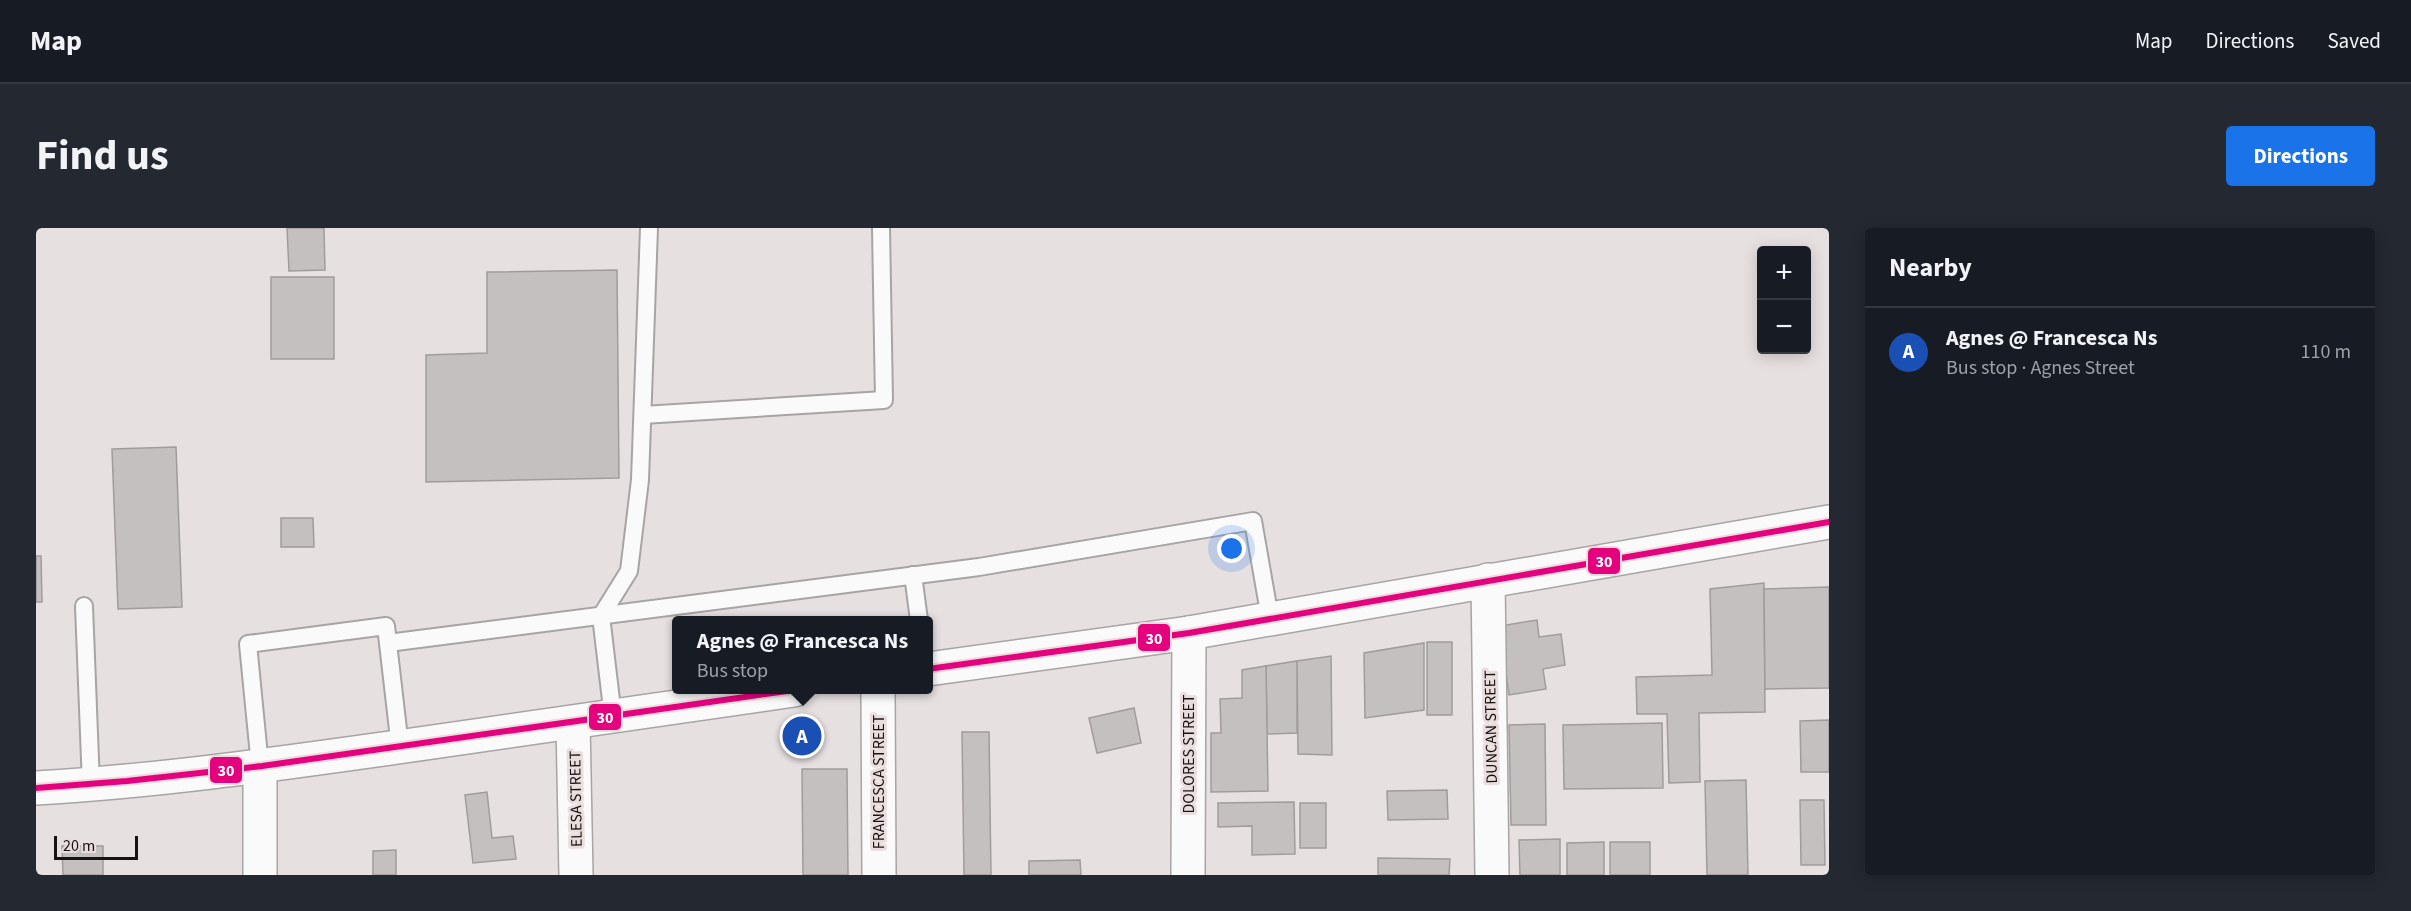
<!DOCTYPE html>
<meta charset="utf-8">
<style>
body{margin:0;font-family:"Source Sans 3",sans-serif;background:#242831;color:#f1f3f6}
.controls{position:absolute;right:18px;top:18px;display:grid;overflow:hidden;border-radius:6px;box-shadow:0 3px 15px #0003}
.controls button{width:54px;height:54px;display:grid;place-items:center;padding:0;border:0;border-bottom:2px solid #363941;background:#171b24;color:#f1f3f6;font:30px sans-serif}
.scale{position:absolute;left:18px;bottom:15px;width:84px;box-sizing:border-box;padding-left:6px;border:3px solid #171314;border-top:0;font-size:16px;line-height:21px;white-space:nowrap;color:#171314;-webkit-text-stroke:4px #eaddde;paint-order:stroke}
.you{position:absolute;left:1196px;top:321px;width:21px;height:21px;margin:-15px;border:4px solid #fff;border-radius:50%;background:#1a73e8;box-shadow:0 0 0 9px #1a73e833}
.badge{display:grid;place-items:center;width:39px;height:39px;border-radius:50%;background:#1a73e8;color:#fff;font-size:20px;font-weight:700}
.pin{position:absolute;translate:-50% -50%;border:3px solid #fff;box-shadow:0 2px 6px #0006}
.popup{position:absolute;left:636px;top:388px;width:261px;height:78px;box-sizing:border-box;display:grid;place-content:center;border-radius:6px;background:#171b24;filter:drop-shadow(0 2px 4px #0005);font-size:20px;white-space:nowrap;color:#9ea1a6}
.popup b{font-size:22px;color:#f1f3f6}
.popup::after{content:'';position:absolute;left:50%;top:100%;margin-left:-12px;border:12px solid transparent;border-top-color:#171b24}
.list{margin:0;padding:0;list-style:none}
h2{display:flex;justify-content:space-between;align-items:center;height:78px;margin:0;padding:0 24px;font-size:26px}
h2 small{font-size:20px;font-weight:400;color:#9ea1a6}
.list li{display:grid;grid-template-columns:39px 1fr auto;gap:18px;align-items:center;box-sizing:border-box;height:90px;padding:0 24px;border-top:2px solid #363941}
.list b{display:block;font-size:22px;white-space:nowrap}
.list p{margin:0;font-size:20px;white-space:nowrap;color:#9ea1a6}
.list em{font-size:20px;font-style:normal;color:#9ea1a6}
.map{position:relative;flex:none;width:1793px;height:647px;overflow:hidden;border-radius:6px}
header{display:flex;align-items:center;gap:36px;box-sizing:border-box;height:84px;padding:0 30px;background:#171b24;border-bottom:2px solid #363941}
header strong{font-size:28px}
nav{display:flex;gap:33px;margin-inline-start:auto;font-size:21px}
.intro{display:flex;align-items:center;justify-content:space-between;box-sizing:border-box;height:144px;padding:0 36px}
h1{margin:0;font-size:42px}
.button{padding:15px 27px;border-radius:6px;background:#1a73e8;color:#fff;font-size:21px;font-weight:700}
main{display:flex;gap:36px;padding:0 36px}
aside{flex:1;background:#171b24;border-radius:6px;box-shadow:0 3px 15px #0003}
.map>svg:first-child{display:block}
</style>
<header>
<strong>Map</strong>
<nav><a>Map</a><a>Directions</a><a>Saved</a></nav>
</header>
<div class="intro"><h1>Find us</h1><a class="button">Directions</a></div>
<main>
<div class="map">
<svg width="1793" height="647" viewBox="0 0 1793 647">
<rect width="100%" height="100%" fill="#e7e0e1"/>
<g fill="#c4c0bf" stroke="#a19c9c" stroke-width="1.5">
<path d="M251,0H288L289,42L253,43Z"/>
<path d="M581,42L583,250L390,254V127L451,125V44Z"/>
<rect x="235" y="49" width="63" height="82"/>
<path d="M140,219L146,379L82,381L76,221Z"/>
<path d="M245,290H277L278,319H245Z"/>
<path d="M0,328H5L6,374H0Z"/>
<path d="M1728,355L1729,484L1663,485L1664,554L1633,555L1631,486H1601L1600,449L1676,447L1674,361Z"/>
<path d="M1793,359V460L1729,461L1728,361Z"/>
<path d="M1501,392L1503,409L1525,406L1529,437L1507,441L1510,461L1473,467L1464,398Z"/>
<rect x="1391" y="414" width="25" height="73"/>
<path d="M1388,415V482L1329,490L1328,425Z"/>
<path d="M1295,428L1296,527L1262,526L1261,433Z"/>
<path d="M1261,433V505L1231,506L1230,438Z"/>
<path d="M1230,438L1232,563L1175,564V505H1185L1184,471L1206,470V442Z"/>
<path d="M1098,480L1105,515L1061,525L1053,490Z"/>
<path d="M1793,492V544H1765L1764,493Z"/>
<path d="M1626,495L1627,560L1528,561L1527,497Z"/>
<path d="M1509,496L1510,597H1475L1473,497Z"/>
<path d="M926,504H953L955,647H928Z"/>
<path d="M766,541H811L812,647H767Z"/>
<path d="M1710,552L1712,647H1671L1669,553Z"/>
<path d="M1411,562L1412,591L1352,592L1351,563Z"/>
<path d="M451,564L456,610L477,608L480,631L437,635L429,567Z"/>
<path d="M1764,572H1788L1789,637H1765Z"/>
<path d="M1258,574L1259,626L1216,627V598L1182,599V575Z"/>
<rect x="1264" y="575" width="26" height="45"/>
<path d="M1524,611V647H1484L1483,612Z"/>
<path d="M1568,614V647H1531V615Z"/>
<rect x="1574" y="614" width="40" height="33"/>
<path d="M26,618H67V647H27Z"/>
<path d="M360,622V647H337V623Z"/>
<path d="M1342,630L1414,631L1413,647H1342Z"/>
<path d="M1044,632L1045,647H993V633Z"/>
</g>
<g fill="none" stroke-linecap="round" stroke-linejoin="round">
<g stroke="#a8a4a4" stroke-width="20">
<g id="lane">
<path d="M607,187L848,172L845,0"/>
<path d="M877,347L883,392"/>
<path d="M48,378L55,557"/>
<path d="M352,415L943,339L1217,293L1234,390"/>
<path d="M577,489L565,388L593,343L604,252L613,0"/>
<path d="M224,538L212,416L350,398L364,519"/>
</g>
</g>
<g stroke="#a8a4a4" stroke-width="36">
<g id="street">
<path d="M1452,352L1456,647"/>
<path d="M842,462L843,647"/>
<path d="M537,495L540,647"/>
<path d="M224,538V647"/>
<path d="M1152,647L1153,405"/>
</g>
</g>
<g stroke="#a8a4a4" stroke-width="36">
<g id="primary">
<path d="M892,441L1153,405L1793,294"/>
<path d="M0,560C121,553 241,536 362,519C494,501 626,482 758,462"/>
</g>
</g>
<use href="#lane" stroke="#fbfafa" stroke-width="16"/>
<use href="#street" stroke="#fbfafa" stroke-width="33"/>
<use href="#primary" stroke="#fbfafa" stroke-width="33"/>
<g stroke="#eaddde" stroke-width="10">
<g id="bus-1">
<path d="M892,441L1153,405L1793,294"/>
<path d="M0,560L91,553L226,538L758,462"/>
</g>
</g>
<use href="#bus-1" stroke="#e5007d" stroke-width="6"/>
</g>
<g text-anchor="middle" stroke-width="6" stroke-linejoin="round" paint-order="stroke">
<g font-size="16" fill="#171314" stroke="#eaddde">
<text transform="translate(1454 499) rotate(-91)" y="6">DUNCAN STREET</text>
<text transform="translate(1152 526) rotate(-90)" y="6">DOLORES STREET</text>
<text transform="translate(842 554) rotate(-90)" y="6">FRANCESCA STREET</text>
<text transform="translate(539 571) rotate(-91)" y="6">ELESA STREET</text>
</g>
</g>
<g stroke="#eaddde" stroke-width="2">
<rect x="1551" y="319" width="34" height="28" rx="6" fill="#e5007d"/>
<rect x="1101" y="395" width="34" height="29" rx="6" fill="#e5007d"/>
<rect x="552" y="475" width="34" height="28" rx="6" fill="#e5007d"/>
<rect x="173" y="528" width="34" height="28" rx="6" fill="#e5007d"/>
</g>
<g font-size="16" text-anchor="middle" font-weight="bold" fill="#fff">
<text x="1568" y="339">30</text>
<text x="1118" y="416">30</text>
<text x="569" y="495">30</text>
<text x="190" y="548">30</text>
</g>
</svg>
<div class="controls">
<button>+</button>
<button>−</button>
</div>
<div class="scale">20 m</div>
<div class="you"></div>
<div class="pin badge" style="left:766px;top:508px;background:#1a4fb4">A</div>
<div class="popup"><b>Agnes @ Francesca Ns</b>Bus stop</div>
</div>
<aside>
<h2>Nearby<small></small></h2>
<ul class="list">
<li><span class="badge" style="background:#1a4fb4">A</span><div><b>Agnes @ Francesca Ns</b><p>Bus stop · Agnes Street</p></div><em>110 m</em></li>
</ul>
</aside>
</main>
